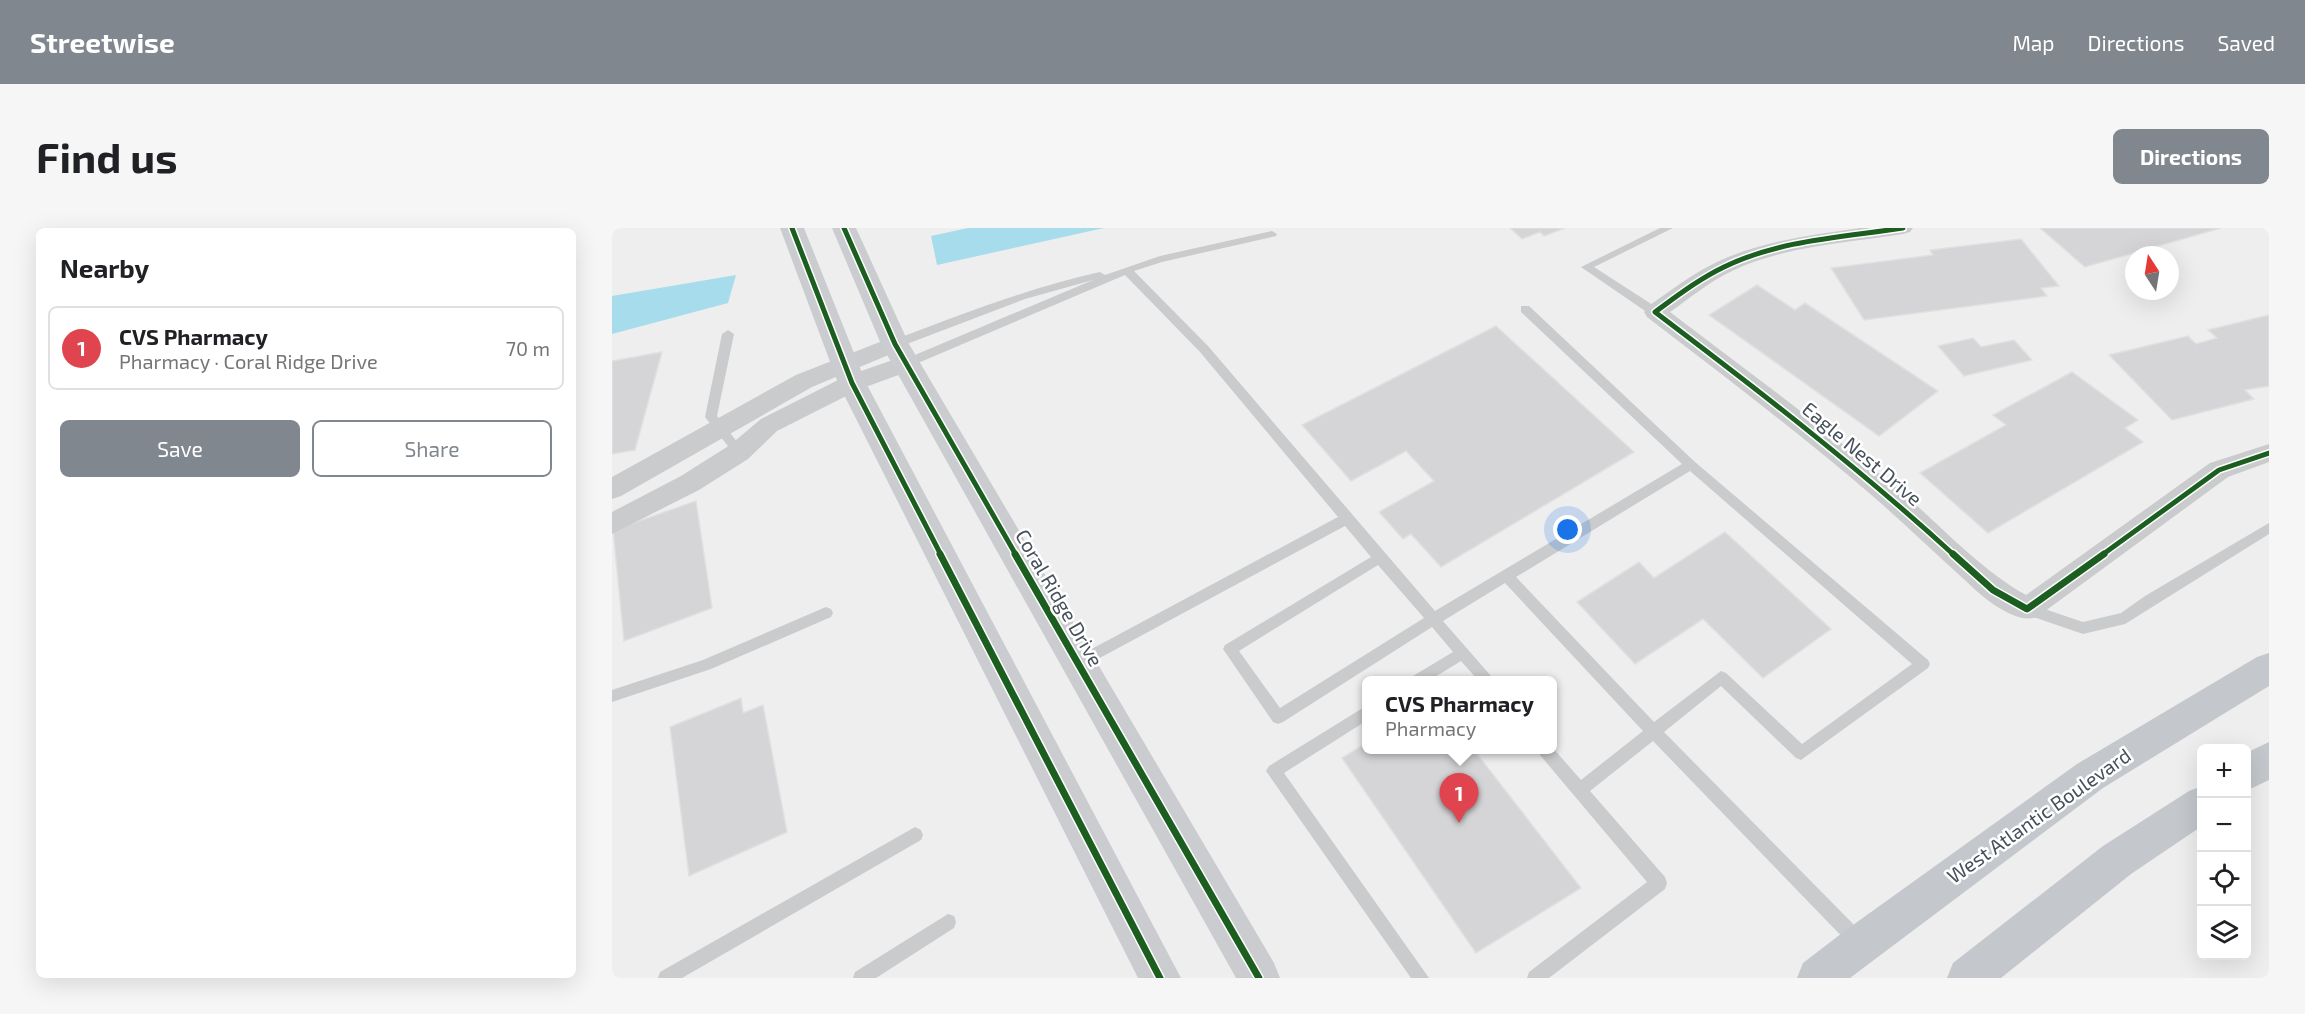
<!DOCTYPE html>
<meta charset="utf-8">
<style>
body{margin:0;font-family:"Exo 2",sans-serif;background:#f6f6f6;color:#202124}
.controls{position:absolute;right:18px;bottom:18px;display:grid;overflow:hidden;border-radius:9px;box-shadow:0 6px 24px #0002}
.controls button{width:54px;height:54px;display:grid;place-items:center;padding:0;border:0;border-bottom:2px solid #e0e0e0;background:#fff;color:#202124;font:30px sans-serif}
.compass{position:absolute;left:1513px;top:18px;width:54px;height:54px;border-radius:50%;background:#fff;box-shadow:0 6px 24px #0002;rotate:348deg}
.you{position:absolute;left:956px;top:302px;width:21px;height:21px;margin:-15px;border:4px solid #fff;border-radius:50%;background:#1a73e8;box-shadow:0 0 0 9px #1a73e833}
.badge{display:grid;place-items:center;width:39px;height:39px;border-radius:50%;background:#81878e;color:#fff;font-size:20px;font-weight:700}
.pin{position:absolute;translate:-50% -50px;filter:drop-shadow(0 2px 3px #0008)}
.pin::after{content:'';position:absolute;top:32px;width:21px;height:18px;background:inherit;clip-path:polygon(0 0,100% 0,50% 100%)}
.popup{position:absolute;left:750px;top:448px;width:195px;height:78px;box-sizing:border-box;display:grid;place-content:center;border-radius:9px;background:#fff;filter:drop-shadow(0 2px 4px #0005);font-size:20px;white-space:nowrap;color:#757577}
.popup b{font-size:22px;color:#202124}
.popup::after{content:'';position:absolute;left:50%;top:100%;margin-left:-12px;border:12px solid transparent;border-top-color:#fff}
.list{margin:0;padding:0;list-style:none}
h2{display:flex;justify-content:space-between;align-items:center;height:78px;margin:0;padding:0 24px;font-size:26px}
h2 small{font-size:20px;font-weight:400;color:#757577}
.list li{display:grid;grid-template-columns:39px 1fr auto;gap:18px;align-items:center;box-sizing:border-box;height:84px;margin:0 12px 12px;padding:0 12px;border:2px solid #e0e0e0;border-radius:9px}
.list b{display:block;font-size:22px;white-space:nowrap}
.list p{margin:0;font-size:20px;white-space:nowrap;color:#757577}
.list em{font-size:20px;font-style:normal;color:#757577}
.actions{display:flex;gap:12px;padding:18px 24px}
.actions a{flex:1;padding:14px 0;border:2px solid #81878e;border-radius:9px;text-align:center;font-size:21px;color:#81878e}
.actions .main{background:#81878e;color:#fff}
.icon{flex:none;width:33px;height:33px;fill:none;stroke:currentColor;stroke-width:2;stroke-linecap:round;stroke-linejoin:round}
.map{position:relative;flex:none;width:1657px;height:750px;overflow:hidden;border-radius:9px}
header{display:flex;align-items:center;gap:36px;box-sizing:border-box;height:84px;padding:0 30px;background:#81878e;color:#fff}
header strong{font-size:28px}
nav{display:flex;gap:33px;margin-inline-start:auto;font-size:21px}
.intro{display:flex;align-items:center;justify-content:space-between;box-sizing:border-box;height:144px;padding:0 36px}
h1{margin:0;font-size:42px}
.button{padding:15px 27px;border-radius:9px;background:#81878e;color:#fff;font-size:21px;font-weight:700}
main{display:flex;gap:36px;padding:0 36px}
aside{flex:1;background:#fff;border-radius:9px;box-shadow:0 6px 24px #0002}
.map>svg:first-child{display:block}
</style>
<header>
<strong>Streetwise</strong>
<nav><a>Map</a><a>Directions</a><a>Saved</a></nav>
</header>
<div class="intro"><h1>Find us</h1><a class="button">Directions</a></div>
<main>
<aside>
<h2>Nearby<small></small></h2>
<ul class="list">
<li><span class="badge" style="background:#e0444e">1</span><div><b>CVS Pharmacy</b><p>Pharmacy · Coral Ridge Drive</p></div><em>70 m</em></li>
</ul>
<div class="actions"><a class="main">Save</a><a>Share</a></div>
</aside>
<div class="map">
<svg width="1657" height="750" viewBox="0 0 1657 750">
<rect width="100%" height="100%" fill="#efeeee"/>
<g fill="#a7dcec">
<path d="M356,0H492L325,37L319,8Z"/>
<path d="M124,47L116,75L0,106V68Z"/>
</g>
<g fill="#d5d5d7" stroke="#e0e0e1" stroke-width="1.5">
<path d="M898,0H953L932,8L928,4L910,11Z"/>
<path d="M1428,0H1609L1473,39Z"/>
<path d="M1409,11L1447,58L1429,60L1435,68L1252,92L1219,40L1321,27L1318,22Z"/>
<path d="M1145,57L1183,82L1193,75L1326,163L1267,208L1097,87Z"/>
<path d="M1657,87V158L1633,162L1642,171L1560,192L1497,127L1576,108L1584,116L1605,110L1596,102Z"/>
<path d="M884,98L1022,224L829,339L799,306L791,311L767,284L822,253L794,223L739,253L690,197Z"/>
<path d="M1361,110L1369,119L1402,112L1420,132L1352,148L1326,118Z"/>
<path d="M50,124L23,222L0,226V133Z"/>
<path d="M1460,144L1526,192L1513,200L1531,214L1376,305L1308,245L1394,197L1381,187Z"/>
<path d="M84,273L100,380L12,413L1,302Z"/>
<path d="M1113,304L1219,401L1151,450L1091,391L1023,436L965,374L1027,334L1042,350Z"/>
<path d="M129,470L131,485L151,477L175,604L77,648L58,499Z"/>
<path d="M754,515V522H862L969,660L864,725L730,530Z"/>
</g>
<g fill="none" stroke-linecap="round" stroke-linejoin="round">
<g fill="#c9cbcd" fill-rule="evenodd">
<path d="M1048,0H1061L982,39L1047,81V87H1039L969,39Z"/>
<path d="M660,3L665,6L664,8L550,34L522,43L596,118L823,383L1070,236L909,84V78H917L1083,234L1316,432L1318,436L1316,440L1189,532L1184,530L1109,458L1052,504L1253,708L1255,714L1253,720L1247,722L1241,720L1041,513L978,563L1053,649L1055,655L1053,661L937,750H915L917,744L1035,654L928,527L926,522H940V519L969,552L1031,503L893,355L831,393L879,448L881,452H866L849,433L818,452H799L801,448L841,424L820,399L671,494L666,496L661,494L611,421L613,417L759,329L733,298L471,439L466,441L461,439L459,435L461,431L726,289L588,124L513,47L299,138H291L289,135L291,132L481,52L413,71L287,119H279L277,116L279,113C348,87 416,60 488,44L493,47L548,28ZM1078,243L1300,436L1190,516L1114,445L1109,443L1042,494L904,349ZM766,337L812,390L668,480L627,423Z"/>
<path d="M116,102L122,106L105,188L133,224L127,229L123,227L93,189L110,106Z"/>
<path d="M1657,295V306L1513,396L1471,406L1410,385L1408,381L1410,377L1415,375L1471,394L1509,385L1533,368Z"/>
<path d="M214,379L219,381L221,385L219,389L99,441L0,474V462L91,432Z"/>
<path d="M754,478V493L672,545L817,750H799L654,543L657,538Z"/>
<path d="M303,599L309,602L311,607L309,612L70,750H46L48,744Z"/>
<path d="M336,686L342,688L344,694L342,700L264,750H241L243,744Z"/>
</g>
<g fill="#c9cbcd" fill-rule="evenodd">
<path d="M1248,0H1301L1298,4L1291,6C1234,15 1172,18 1120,43C1097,54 1078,70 1058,84C1133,141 1209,197 1281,257C1325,293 1364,339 1414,367L1598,235L1657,216V234L1616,249L1425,389C1403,397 1370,369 1355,354C1325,327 1295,298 1264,271C1190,207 1113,149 1035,89L1032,84L1035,79C1058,63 1080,46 1105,34C1149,13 1200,7 1248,0Z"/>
<path d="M283,108L291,111L294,116L291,121L200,159L9,268L0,271V249L184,147Z"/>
<path d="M295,127L303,129L306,135L303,141L248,161L165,203L136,231L87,262L0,306V284L69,248L118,217L149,191L232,149Z"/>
</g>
<g fill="#cacccf" fill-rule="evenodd">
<path d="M168,0H192L254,155L569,750H526L226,155Z"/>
<path d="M220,0H244L297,116L662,735L668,750H624L269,116Z"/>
</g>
<g fill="#c4c8cc" fill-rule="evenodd">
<path d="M1657,425V458L1491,560L1238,750H1185L1191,735L1234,702L1465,536L1645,429Z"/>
<path d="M1657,514V552L1634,563V525Z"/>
<path d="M1590,558V598L1519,646L1389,750H1335L1341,735L1491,618L1577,563Z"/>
</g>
<g stroke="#fff" stroke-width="8">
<g id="cycleway-far1">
<path d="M180,0L240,155L329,327"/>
<path d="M232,0L283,116L404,327"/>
<path d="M1291,0C1232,9 1167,12 1112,39C1087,51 1065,68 1043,84C1146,162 1247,240 1342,327"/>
<path d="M1490,327L1607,242L1657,225"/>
</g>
</g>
<g stroke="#fff" stroke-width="10">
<g id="cycleway">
<path d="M328,326L548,750"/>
<path d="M403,326L647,750"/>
<path d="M1341,326L1381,362L1415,381L1492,326"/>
</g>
</g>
<use href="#cycleway-far1" stroke="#1b5e20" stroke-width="5"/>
<use href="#cycleway" stroke="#1b5e20" stroke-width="7"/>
</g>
<g text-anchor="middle" stroke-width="5" stroke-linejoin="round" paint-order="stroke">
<g font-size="20" fill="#46505b" stroke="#fff">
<text transform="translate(1250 226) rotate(40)" y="7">Eagle Nest Drive</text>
<text transform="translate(447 370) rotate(60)" y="7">Coral Ridge Drive</text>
<text transform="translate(1427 588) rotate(-35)" y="7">West Atlantic Boulevard</text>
</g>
</g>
</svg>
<div class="controls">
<button>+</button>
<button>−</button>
<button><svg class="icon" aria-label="locate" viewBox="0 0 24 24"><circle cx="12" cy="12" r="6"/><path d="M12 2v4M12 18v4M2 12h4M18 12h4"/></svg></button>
<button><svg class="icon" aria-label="layers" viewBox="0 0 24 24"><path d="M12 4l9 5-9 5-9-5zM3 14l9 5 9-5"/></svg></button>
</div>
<svg class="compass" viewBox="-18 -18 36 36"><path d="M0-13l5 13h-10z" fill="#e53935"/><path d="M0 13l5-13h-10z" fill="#757577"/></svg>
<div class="you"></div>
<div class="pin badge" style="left:847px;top:595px;background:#e0444e">1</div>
<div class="popup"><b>CVS Pharmacy</b>Pharmacy</div>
</div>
</main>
